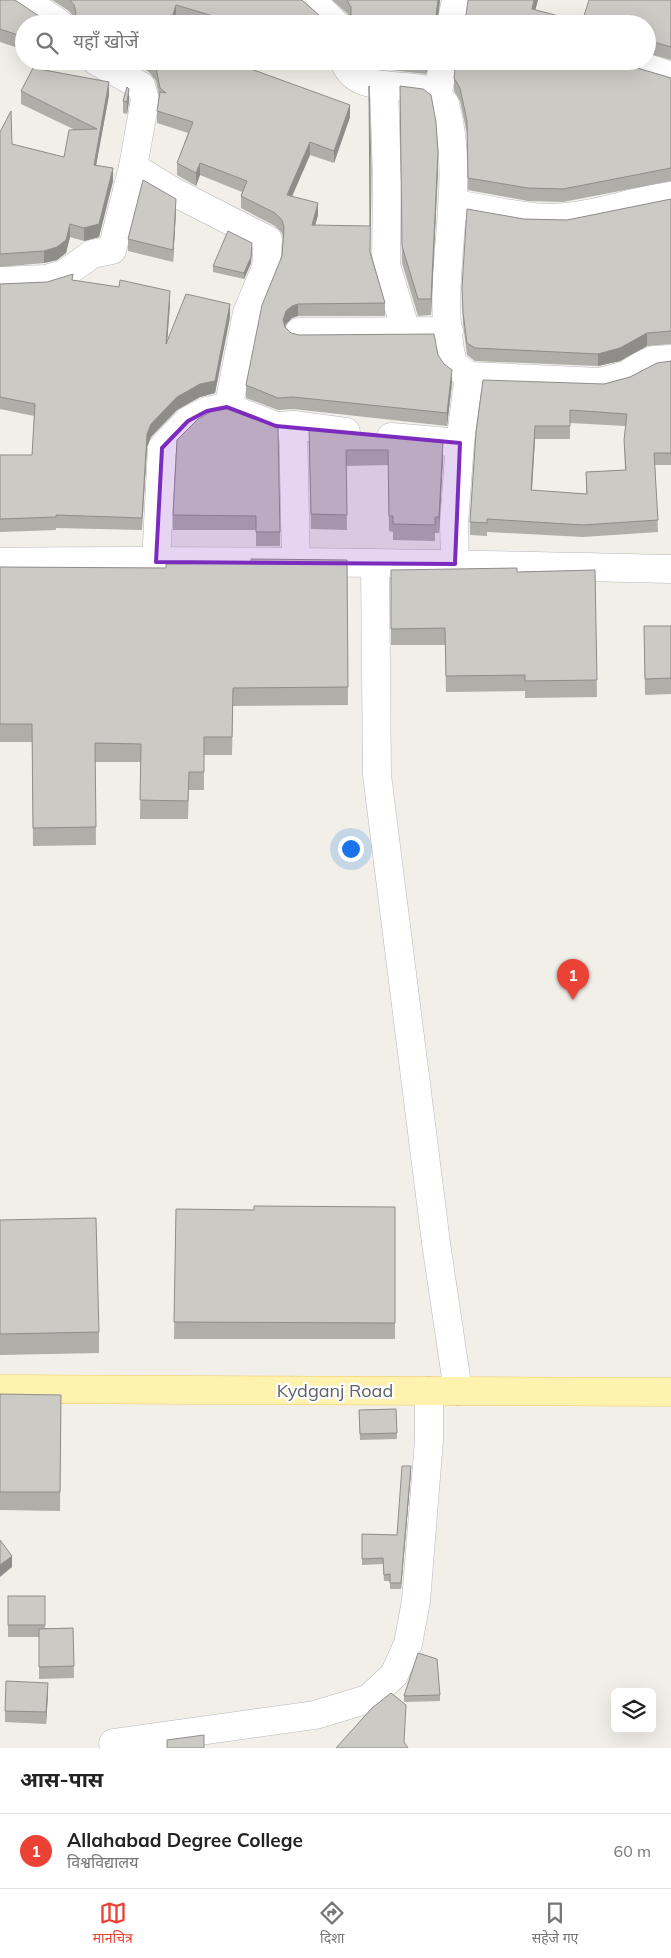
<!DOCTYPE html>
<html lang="hi">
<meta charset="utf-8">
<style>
body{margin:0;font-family:Mulish,"Noto Sans Devanagari",sans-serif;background:#f6f6f6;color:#222}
.controls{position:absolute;right:15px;bottom:15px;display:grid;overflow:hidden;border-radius:8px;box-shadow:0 5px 20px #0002}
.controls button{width:45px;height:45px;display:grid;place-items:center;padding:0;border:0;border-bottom:1px solid #e0e0e0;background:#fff;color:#222;font:25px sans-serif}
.you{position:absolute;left:350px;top:848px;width:18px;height:18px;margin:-12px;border:4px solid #fff;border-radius:50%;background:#1a73e8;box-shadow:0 0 0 8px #1a73e833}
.badge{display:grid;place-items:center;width:32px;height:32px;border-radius:50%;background:#ea4335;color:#fff;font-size:16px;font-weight:700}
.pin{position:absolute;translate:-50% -41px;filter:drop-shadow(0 1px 2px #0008)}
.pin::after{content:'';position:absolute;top:26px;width:18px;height:15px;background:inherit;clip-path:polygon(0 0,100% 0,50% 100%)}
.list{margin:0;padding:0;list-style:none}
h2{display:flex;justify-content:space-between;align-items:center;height:65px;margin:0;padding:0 20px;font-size:21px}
h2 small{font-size:16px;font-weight:400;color:#767676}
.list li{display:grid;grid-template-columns:32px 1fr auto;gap:15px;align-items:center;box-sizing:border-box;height:75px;padding:0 20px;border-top:1px solid #e0e0e0}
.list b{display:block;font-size:19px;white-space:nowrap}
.list p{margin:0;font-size:16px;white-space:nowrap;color:#767676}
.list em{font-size:16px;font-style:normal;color:#767676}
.icon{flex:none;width:28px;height:28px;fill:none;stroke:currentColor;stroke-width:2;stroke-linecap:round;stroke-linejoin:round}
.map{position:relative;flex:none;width:671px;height:1748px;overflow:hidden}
.search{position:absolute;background:#fff;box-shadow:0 5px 20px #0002;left:15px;right:15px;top:15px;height:55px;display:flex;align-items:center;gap:12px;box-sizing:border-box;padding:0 18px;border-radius:28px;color:#767676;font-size:19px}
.sheet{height:140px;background:#fff}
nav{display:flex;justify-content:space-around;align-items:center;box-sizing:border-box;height:70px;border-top:1px solid #e0e0e0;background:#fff;font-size:14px;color:#767676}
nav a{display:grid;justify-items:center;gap:2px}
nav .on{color:#ea4335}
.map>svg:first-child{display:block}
</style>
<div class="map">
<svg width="671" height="1748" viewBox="0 0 671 1748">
<rect width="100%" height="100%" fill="#f1efe8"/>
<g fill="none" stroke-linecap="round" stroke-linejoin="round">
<g stroke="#b5b8bc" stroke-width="29">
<g id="minor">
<path d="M24,0L60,24"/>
<path d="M311,0L336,24"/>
<path d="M451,24L456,0"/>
<path d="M96,61L141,86L145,100L133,167L174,192L268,240L266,267L247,313L230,399L227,407L207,411L188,421L162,448L156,562"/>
<path d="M344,61C356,94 400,82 427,90C434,92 440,99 445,104C469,191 432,280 453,364L469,376"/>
<path d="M639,65L671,76"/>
<path d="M384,85L387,181L386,265L406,331"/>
<path d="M437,97L444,61"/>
<path d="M454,204C484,208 519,218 549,218C591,218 630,201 671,196"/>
<path d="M0,281L46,279L64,274L92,254L112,250L133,167"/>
<path d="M299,332L449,331"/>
<path d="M227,407L276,426L293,425L346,432"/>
<path d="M293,425L296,563"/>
<path d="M391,437L460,443L469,376L600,382L626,375L640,366L653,360L671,359"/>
<path d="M0,562C224,559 448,564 671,569"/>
<path d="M375,564L377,775L436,1243L458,1391"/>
<path d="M455,564L454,523L460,443"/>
<path d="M113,1743L315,1715L368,1699L394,1675L408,1644L416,1601L429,1440V1391"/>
</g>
</g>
<g stroke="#f2c960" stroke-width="29">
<path id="major" d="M0,1389L671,1392"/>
</g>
<use href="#minor" stroke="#fff" stroke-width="28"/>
<use href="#major" stroke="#fff2af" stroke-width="28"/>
</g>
<g fill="#afaea9" fill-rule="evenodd">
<path d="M0,0L24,24V50L0,42Z"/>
<path d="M52,0H302L329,24H198L176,17L174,24H69L73,20L74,17L69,11Z"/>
<path d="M332,0H440L438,18L347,22L350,18L347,13Z"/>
<path d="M538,0L535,10L582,22L671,0V60L647,53V24H460Z"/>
<path d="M129,61H229L350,117L334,163L310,155L292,196L318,215L315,225L371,253L385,303V316H298L292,318L286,324L285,326L291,333L299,335L438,355L452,383L447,426L293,409L278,410L246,398V385L282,256L283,238L282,233L275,226L241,208V196L242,192L200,175L196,186L177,175V163L188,133L157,123V111L159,96L156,81L149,72Z"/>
<path d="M363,61H429L426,74L382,69L366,65Z"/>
<path d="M627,62L634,67L671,78V181L563,202L528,201L468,190L467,134L460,101L454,91V78Z"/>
<path d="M400,86L438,170L431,315L418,316L402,263Z"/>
<path d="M21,91L109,95L96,165L113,181L99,237L84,241L70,237L66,253L57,260L44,263L0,267V132L12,144L64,157L73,129L21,104Z"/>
<path d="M123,101H129L127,114L123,113Z"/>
<path d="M671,199V344L647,346L620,361L598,366L475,361L467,355L463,324L462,287L524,219L567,220Z"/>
<path d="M176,211L173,262L128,251V239Z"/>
<path d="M252,249L251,263L244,279L213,272V266Z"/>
<path d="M73,280L170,304L167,342L230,317L215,393L200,397L177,410L151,437L147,447L142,530L56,528V530L0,532V455H32L34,416L0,409V284L47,282Z"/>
<path d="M671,361V465H655L658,532L583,537L487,532V536L470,535V522L476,432L604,384L630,377ZM570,423L626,426L624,440L625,470L586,472V494L532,490L535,439H570Z"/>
<path d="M309,428L443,457L439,533H435V541L393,540V532L389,531L388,465L346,466L347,530L311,529Z"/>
<path d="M177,440L280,532V546H256V530H173V515Z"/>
<path d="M347,560L348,705L233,706L232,755H204V790H189L188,819H140L141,762H95L96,845L33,846L32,742H0V567L166,568L251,563Z"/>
<path d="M391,570L517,572L595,570L597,697L525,698V691L446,692L445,645H391Z"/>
<path d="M644,626H671V694L645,695Z"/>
<path d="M395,1207V1339H174L176,1209L254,1210Z"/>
<path d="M0,1220L99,1332V1353L0,1355Z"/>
<path d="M0,1394L61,1395L60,1511L0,1510Z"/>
<path d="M396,1409L397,1439L360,1440L359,1410Z"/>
<path d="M411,1472L401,1589H390V1581H384L383,1564L362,1565V1534L397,1535Z"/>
<path d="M8,1596H45V1628H73L74,1678L39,1679V1637H8Z"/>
<path d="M48,1695L46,1724L5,1722V1711Z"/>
<path d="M440,1695V1701L404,1702V1696Z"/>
</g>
<g fill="#8f8d8a">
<path d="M438,0H440L437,24L436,16Z"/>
<path d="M534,0H538L532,22V9Z"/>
<path d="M176,5V17L174,24H170Z"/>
<path d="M426,61H429L426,74Z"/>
<path d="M109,82V95L94,177V165Z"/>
<path d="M129,89V101L127,114V102Z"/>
<path d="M350,105V117L334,163V151Z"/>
<path d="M310,142V155L287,208V195Z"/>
<path d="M438,153V170L431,315V299Z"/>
<path d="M200,163V175L196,186V173Z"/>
<path d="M113,168V181L99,237L84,241V228Z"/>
<path d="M176,199V211L173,262V250Z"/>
<path d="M318,203V215L312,237V225Z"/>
<path d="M70,224V237L66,253L57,260L44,263V251Z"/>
<path d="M252,243L251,263L244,279V273Z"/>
<path d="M170,291V304L166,357V344Z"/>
<path d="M230,304V317L215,393L200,397L177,410L151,437L147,447L142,530L147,434L151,424Z"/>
<path d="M298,304V316L292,318L286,324L283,333V320L286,311L292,306Z"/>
<path d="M647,333V346L620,361L598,366V354Z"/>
<path d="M452,370V383L447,426V413Z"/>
<path d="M535,426V439L531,503V490Z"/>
<path d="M443,442V457L439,533V517Z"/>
<path d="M411,1466V1472L401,1589V1583Z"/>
<path d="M12,1556V1567L0,1577V1565Z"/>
<path d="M48,1683V1695L46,1724V1712Z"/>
</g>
<g fill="#cccac5" stroke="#8f8d8a" fill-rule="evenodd">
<path d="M0,0H15L51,24H24V37L0,29Z"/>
<path d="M70,0H302L329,24H240L176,5L170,24H75L74,22L73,24H69L73,20L76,13L74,5Z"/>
<path d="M347,0H438L436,16L442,24H345L347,22L351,16V7Z"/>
<path d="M468,0H534L532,9L582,22L589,0H671V47L647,40V24H460L462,22L466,15Z"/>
<path d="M150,61H229L350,105L334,151L310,142L287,195L318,203L312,225L370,226L369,86L371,168L370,252L385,303L298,304L292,306L286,311L283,320L285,327L291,333L299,335L434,334L438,355L444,364L452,370L447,413L293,397L278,398L246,385L262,305L282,256L284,228L282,220L275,213L241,196L247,181L200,163L196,173L177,163L193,122L157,111L160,92L166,93L160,88L156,68Z"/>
<path d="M456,61H627L634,67L671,78V168L563,189L528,188L468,178L467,121L460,88L454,78Z"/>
<path d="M33,68L109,82L94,165L113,168L99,224L84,228L70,224L66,240L57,247L44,251L0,254V132L11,111L12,144L64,157L69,130L97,129L21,91Z"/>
<path d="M400,86L423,89L431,95L436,122L438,153L431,299H418L402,246Z"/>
<path d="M127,87L129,89L127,102L123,101Z"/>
<path d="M143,180L176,199L173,250L128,239Z"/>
<path d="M671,199V331L647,333L620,348L598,354L475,348L467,343L463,312L462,287L467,209L524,219L567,220Z"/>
<path d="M228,231L252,243L251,257L244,273L213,266Z"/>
<path d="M73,274L72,280L119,287L120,280L170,291L166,344L186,294L230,304L215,381L200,384L177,397L151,424L147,434L142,518L56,515V517L0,519V455H32L35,404L0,397V284L47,282Z"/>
<path d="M671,361V453H654L658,520L583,525L487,519V523L470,522L476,432L483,380L604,384L630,377L657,363ZM570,410L627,414L624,440L626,470L586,472L587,494L531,490L535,426H570Z"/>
<path d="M226,409L278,427L280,532H256V516L173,515L177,440L198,419L212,411Z"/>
<path d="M309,428L443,442L439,517H435V525L393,524V516H389L388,450H346L347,515L311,514Z"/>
<path d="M251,559L347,560L348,687L233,688L232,737H204V772H189L188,801L140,800L141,744L95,743L96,827L33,828L32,724H0V567L166,568V564L251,563Z"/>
<path d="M517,568V572L595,570L597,680L525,681V675L446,676L445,628L391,629V570Z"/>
<path d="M644,626H671V678L645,679Z"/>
<path d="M254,1206L395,1207V1323L174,1322L176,1209L254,1210Z"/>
<path d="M96,1218L99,1332L0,1334V1220Z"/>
<path d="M0,1394L61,1395L60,1492H0Z"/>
<path d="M396,1409L397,1433L360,1434L359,1410Z"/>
<path d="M402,1466H411L401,1583H390V1574L384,1575L383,1558L362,1559V1534L397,1535Z"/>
<path d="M0,1540L12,1556L0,1565Z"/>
<rect x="8" y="1596" width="37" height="29"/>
<path d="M73,1628L74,1666L39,1667V1629Z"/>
<path d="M418,1653L437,1659L440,1695L404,1696Z"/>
<path d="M6,1681L48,1683L46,1712L5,1711Z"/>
<path d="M391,1693L406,1705L404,1742L408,1748H336L372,1708Z"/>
<path d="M204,1735V1748H167V1740Z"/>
</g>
<path fill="#7b2cbf" fill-opacity="0.2" stroke="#7b2cbf" stroke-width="4" stroke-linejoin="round" d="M227,407L276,426L460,443L455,564L156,562L162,448L188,421L207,411Z"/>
<g text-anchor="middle" stroke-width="4.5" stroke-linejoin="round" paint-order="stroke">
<g font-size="18" fill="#5f6368" stroke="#fff">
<text x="335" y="1397">Kydganj Road</text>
</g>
</g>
</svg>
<div class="controls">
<button><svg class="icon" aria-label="layers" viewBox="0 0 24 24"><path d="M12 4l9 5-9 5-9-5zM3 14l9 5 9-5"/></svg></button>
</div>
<div class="you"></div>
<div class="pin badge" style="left:573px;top:1000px">1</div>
<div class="search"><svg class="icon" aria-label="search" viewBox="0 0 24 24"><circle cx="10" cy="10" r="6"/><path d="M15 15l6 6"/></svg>यहाँ खोजें</div>
</div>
<section class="sheet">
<h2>आस-पास<small></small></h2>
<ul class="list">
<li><span class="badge">1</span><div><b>Allahabad Degree College</b><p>विश्वविद्यालय</p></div><em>60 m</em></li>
</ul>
</section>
<nav>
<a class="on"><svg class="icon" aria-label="map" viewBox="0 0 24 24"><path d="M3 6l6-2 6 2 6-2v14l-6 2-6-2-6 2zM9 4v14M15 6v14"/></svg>मानचित्र</a>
<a><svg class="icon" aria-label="directions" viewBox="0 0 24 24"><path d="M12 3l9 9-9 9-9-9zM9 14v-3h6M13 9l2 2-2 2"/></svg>दिशा</a>
<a><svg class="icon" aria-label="saved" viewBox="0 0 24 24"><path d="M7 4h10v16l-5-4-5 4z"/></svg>सहेजे गए</a>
</nav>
